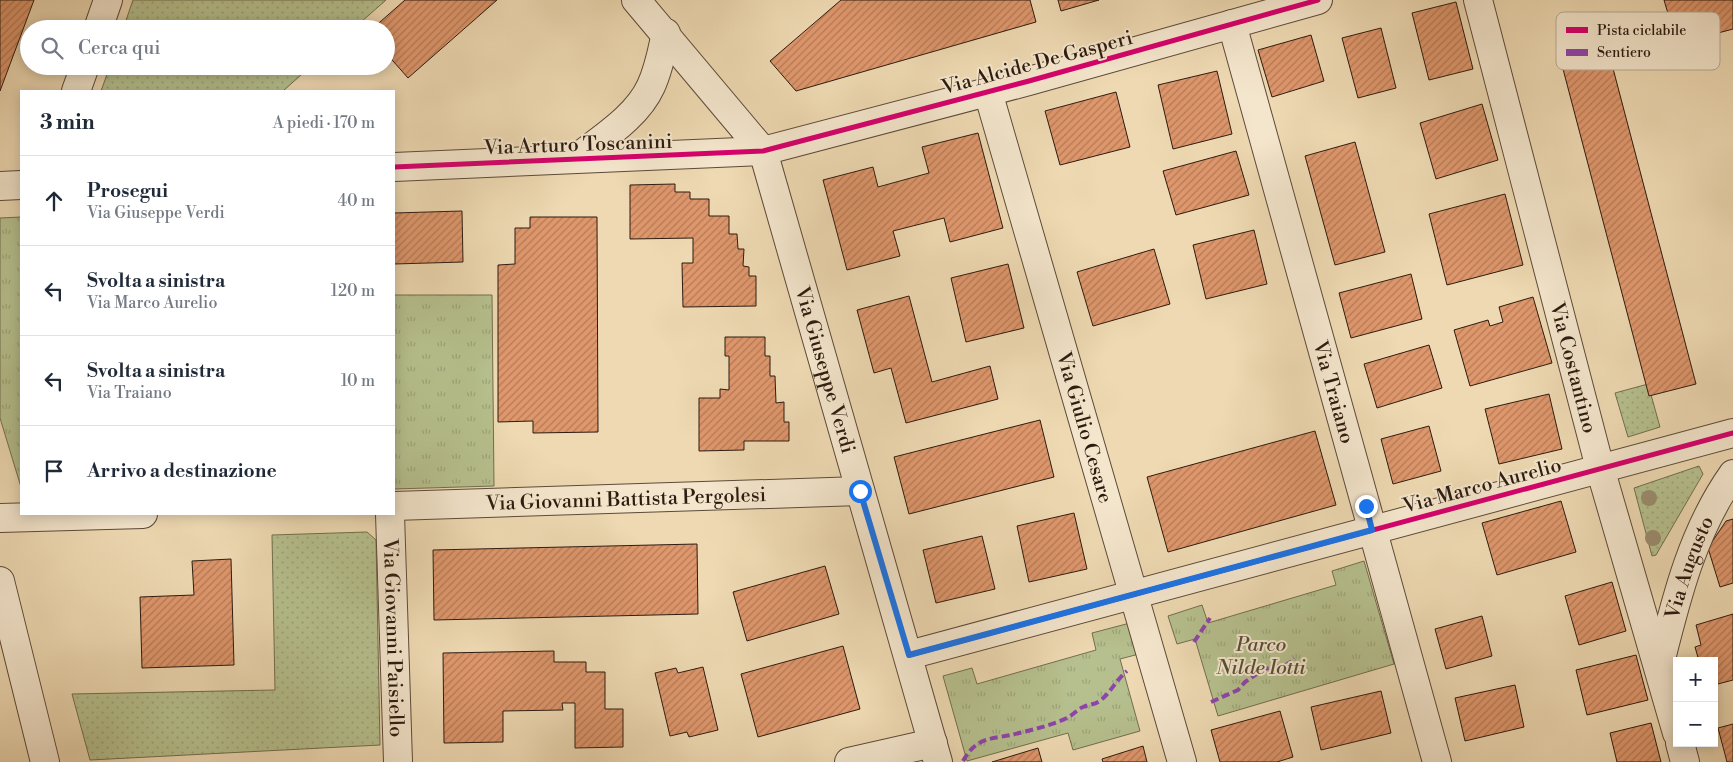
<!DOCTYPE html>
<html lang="it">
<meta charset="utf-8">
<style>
body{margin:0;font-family:"Libre Bodoni",serif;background:#f6f6f7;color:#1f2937}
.controls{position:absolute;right:15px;bottom:15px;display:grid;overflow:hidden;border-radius:0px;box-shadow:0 2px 12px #0003}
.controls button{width:45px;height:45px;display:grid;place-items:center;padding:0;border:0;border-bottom:1px solid #e0e1e3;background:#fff;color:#1f2937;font:25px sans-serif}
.stop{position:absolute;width:15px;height:15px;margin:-11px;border:4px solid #1a73e8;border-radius:50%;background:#fff}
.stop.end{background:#1a73e8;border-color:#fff;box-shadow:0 1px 5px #0008}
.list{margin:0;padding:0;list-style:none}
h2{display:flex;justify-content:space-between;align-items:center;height:65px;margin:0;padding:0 20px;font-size:21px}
h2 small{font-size:16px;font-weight:400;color:#747a83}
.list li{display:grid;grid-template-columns:32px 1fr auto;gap:15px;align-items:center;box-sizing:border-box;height:90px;padding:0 20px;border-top:1px solid #e0e1e3}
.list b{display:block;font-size:19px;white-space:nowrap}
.list p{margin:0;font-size:16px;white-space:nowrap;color:#747a83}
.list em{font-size:16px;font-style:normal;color:#747a83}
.icon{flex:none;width:28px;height:28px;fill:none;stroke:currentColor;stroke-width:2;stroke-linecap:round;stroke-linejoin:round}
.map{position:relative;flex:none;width:1733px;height:762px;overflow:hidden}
.search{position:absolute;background:#fff;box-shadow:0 2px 12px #0003;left:20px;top:20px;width:375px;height:55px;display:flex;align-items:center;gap:12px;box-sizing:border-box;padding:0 18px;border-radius:28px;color:#747a83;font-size:19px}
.panel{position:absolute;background:#fff;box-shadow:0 2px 12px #0003;left:20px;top:90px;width:375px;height:425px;border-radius:0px}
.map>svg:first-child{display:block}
</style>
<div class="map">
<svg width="1733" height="762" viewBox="0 0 1733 762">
<defs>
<pattern id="grass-dots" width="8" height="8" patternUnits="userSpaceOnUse" patternTransform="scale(1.25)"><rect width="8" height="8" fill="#b6c08e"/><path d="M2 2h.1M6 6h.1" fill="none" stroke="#9da479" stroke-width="1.8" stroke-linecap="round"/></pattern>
<pattern id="park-tufts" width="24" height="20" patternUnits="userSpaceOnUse" patternTransform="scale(1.25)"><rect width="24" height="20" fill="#b6c08e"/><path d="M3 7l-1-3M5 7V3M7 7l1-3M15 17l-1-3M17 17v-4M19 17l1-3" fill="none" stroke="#9da479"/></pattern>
<pattern id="building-hatch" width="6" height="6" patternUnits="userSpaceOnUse" patternTransform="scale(1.25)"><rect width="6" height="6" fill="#df976c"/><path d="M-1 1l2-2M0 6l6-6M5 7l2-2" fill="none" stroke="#b57a57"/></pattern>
</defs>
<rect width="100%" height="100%" fill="#eed9b2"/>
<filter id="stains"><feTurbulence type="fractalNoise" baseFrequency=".004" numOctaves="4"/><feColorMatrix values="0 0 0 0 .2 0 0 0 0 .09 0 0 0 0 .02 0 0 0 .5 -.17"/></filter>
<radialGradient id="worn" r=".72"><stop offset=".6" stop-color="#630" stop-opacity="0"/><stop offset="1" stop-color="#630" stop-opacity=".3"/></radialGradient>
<g fill="url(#grass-dots)" stroke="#726e4f">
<path d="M133,0H386L353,29H123Z"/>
<path d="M110,66H311L283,91H101Z"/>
<path d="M1648,384L1660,427L1628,437L1615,393Z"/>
<path d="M1699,466L1703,474L1656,555L1652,556L1634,488Z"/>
<path d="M367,532L376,540L380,745L90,760L72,694L275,690L272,535Z"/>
</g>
<g fill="url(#park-tufts)" stroke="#726e4f">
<path d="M21,217V487L0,418V218Z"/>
<path d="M394,295H492L494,486L394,489Z"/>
<path d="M1364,561L1394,664L1218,716L1195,639L1177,644L1168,616L1202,605L1208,623L1336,585L1332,571Z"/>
<path d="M1130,623L1139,654L1120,659L1140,731L1073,750L1068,733L967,761L943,676L972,668L977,684L1096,650L1092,633Z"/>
</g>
<g fill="url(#building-hatch)" stroke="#2d1b10">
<path d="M0,0H34L0,91Z"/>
<path d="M405,0H497L408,78L386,53V29H372Z"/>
<path d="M841,0H1030L1036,22L796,91L770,61Z"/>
<path d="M1058,0H1099L1061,11Z"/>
<path d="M1664,0H1733V29L1677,44Z"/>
<path d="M1456,2L1473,69L1429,80L1412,13Z"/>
<path d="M1381,28L1396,88L1358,98L1342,38Z"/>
<path d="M1311,35L1324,81L1272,97L1258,50Z"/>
<path d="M1610,57L1696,384L1649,396L1563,69Z"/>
<path d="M1217,71L1232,134L1173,149L1158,85Z"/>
<path d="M1116,92L1130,147L1060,165L1045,111Z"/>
<path d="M1482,104L1498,160L1436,179L1420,123Z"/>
<path d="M978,133L1003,228L950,242L944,218L893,231L900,256L847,270L823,180L873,167L878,187L929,173L922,147Z"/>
<path d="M1355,142L1385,252L1335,265L1305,156Z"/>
<path d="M1236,151L1249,195L1176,215L1163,171Z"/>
<path d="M675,184V192H690V199H709V216H729V234H737L738,249H744L743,266L749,267V276H756V306L683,307L682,263H693V238L630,239V185Z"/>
<path d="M1505,194L1523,265L1447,285L1429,214Z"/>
<path d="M462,211L463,262L394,264V213Z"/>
<path d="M530,217H597L598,432L533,433V421L498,422V265L515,264V228H530Z"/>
<path d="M1254,230L1267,284L1206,299L1193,245Z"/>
<path d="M1154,249L1170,304L1093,326L1077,272Z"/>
<path d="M1008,264L1024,328L966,342L951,278Z"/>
<path d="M1411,274L1422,319L1351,338L1339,293Z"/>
<path d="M909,296L932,382L990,366L998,399L906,423L891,368L874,373L857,310Z"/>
<path d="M1533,297L1552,363L1470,386L1454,330L1488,320L1490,326L1503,322L1499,307Z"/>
<path d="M725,337H765V356H770V376H775L776,403L784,402V422H789V441H744V450L699,451V398H720V389L729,390V356H725Z"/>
<path d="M1429,345L1442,388L1377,408L1364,364Z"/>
<path d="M1549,394L1562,449L1499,464L1485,409Z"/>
<path d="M1040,420L1054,477L909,514L894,457Z"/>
<path d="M1429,426L1441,471L1393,484L1381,439Z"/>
<path d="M1315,431L1336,505L1168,552L1147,477Z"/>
<path d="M1561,501L1576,552L1497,575L1482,523Z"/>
<path d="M1074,513L1087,569L1029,582L1017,526Z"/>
<path d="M1733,519V583L1720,587L1708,548L1726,521Z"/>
<path d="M982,536L995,589L936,603L923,550Z"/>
<path d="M697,544L698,614L434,620L433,550Z"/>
<path d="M231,559L234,665L142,668L140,597L194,595L192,561Z"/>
<path d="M825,566L839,614L747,641L733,592Z"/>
<path d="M1612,582L1626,631L1579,645L1565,596Z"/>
<path d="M1733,614V680L1714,685V661H1699L1695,647L1701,645L1696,625Z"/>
<path d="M1482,616L1492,656L1446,669L1435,629Z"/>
<path d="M843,646L860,709L758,737L741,674Z"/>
<path d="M554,651V662H586V672H605V709H623V747L575,748V703H562L563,710L503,711V742L444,743L443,653Z"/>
<path d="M1636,655L1648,700L1587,715L1576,670Z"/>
<path d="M703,667L718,730L689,737L687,732L670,736L655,673L676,668L678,673Z"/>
<path d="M1515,685L1524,727L1465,741L1455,698Z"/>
<path d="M1381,691L1391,733L1321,750L1311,707Z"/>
<path d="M1280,711L1293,757L1277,762H1220L1211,730Z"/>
<path d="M1651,723L1661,762H1617L1610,733Z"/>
<path d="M1733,724V762H1727L1718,728Z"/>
<path d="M1143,746L1147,762H1103L1102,759Z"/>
<path d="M1038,748L1042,762H992Z"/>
</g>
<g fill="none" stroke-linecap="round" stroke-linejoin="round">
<g stroke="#5d4a38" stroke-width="30">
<g id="minor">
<path id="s1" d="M636,0L763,151L938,762"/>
<path id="s2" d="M1478,0L1600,468L1677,733"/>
<path id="s3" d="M1232,24L1437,762"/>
<path d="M98,29L108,0"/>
<path d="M76,91L85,66"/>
<path id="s4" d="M988,92L1182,762"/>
<path d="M577,158C602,138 637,117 651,86C659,69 662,51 666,33"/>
<path d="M394,167L763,151L1029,81L1318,0"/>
<path d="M0,186L21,185"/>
<path id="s5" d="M394,506L860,491"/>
<path id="s6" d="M390,514L398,762"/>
<path d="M0,518L143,514"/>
<path d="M0,581L45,762"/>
<path d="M909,655L1733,433"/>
<path id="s7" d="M1659,667C1676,599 1692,532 1733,474"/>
<path d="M1680,743L1685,762"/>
<path d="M849,762L933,743"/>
</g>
</g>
<use href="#minor" stroke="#f4e6cd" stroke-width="28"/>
<g stroke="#8e44ad" stroke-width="4" stroke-dasharray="8 4" stroke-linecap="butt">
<path d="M1194,642L1210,618"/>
<path d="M1211,702L1238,690L1245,682L1264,669L1286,665L1295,659"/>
<path d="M963,761C978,734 995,740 1019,733C1036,729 1052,725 1067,718C1073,715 1078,709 1083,707C1090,704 1095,705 1101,700C1111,692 1116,680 1127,671"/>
</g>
<g stroke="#f4e6cd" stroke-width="8">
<g id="cycleway">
<path d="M394,167L763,151L1029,81L1318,0"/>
<path d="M909,655L1733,433"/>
</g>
</g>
<use href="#cycleway" stroke="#d6006c" stroke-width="5"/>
</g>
<g fill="#9a8c6e">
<circle cx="1649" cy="498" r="8"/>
<circle cx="1653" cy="538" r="8"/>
</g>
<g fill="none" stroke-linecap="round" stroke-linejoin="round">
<path stroke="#1a73e8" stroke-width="6" d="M860,491L909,655L1372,530L1366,506"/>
</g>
<g text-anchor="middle" stroke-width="4" stroke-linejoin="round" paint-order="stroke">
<g font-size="20" fill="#2d1b10" stroke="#f4e6cd">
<text transform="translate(1037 62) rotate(-15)" y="7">Via Alcide De Gasperi</text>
<text transform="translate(578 144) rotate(-2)" y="7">Via Arturo Toscanini</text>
<text dy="7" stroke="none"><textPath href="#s2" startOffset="380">Via Costantino</textPath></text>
<text dy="7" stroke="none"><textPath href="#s1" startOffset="425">Via Giuseppe Verdi</textPath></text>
<text dy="7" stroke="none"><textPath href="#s3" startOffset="382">Via Traiano</textPath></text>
<text dy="7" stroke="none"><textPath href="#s4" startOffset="349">Via Giulio Cesare</textPath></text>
<text transform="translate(1482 485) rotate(-15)" y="7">Via Marco Aurelio</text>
<text dy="7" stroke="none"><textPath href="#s5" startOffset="232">Via Giovanni Battista Pergolesi</textPath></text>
<text dy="7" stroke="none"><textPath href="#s7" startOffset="104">Via Augusto</textPath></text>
<text dy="7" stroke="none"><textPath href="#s6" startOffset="124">Via Giovanni Paisiello</textPath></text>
</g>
<g font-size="20" font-style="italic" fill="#564d36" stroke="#f4e6cd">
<text x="1261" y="651">Parco<tspan x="1261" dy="23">Nilde Iotti</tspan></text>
</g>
</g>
<rect x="1556" y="12" width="164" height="58" rx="8" fill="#f4e6cd" stroke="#b8a994" stroke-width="1"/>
<rect x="1566" y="27" width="22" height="6" fill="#d6006c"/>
<rect x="1566" y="49" width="22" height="7" fill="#8e44ad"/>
<g font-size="14" fill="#2d1b10">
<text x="1597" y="35">Pista ciclabile</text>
<text x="1597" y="57">Sentiero</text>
</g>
<rect width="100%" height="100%" filter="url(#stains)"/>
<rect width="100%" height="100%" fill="url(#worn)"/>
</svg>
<div class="controls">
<button>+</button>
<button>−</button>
</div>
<div class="stop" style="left:860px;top:491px"></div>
<div class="stop end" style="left:1366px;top:506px"></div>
<div class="search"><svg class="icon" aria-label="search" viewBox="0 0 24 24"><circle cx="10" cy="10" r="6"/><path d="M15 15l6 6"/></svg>Cerca qui</div>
<section class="panel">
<h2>3 min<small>A piedi · 170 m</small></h2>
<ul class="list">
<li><svg class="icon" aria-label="ahead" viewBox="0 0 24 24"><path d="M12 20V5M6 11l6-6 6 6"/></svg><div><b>Prosegui</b><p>Via Giuseppe Verdi</p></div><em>40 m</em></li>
<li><svg class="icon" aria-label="left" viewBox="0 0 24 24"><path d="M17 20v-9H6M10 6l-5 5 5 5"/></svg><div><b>Svolta a sinistra</b><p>Via Marco Aurelio</p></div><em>120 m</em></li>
<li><svg class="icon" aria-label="left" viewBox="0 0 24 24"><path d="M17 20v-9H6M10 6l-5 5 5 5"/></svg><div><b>Svolta a sinistra</b><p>Via Traiano</p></div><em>10 m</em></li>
<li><svg class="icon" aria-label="arrive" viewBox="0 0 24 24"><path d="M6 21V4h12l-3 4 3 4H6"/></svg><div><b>Arrivo a destinazione</b></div></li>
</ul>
</section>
</div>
